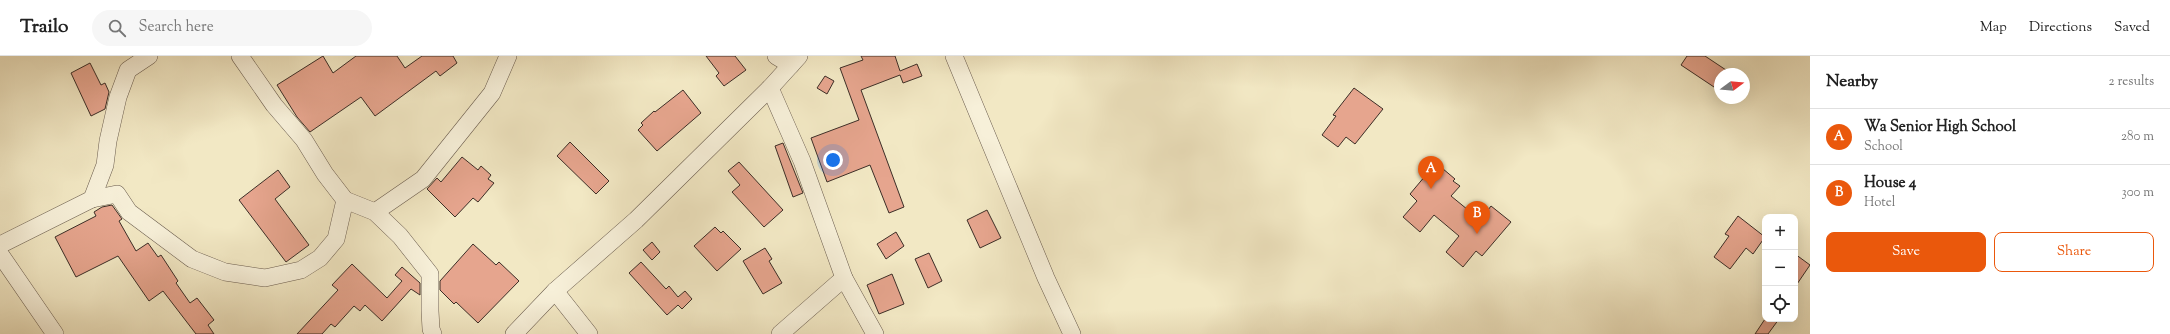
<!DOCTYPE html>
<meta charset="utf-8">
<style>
body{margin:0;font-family:"Sorts Mill Goudy",serif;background:#f6f6f6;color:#222}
.controls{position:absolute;right:12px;bottom:12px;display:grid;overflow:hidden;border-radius:8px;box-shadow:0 4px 16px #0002}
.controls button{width:36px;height:36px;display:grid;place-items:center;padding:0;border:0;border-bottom:1px solid #e0e0e0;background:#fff;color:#222;font:20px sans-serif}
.compass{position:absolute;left:1714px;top:12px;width:36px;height:36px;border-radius:50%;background:#fff;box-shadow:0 4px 16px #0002;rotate:74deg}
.you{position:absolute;left:833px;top:104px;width:14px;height:14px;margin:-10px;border:3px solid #fff;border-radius:50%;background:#1a73e8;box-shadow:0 0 0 6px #1a73e833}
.badge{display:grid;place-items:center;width:26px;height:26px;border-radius:50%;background:#ea580c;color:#fff;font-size:13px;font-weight:700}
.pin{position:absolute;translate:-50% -33px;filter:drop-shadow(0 1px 2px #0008)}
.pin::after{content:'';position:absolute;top:21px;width:14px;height:12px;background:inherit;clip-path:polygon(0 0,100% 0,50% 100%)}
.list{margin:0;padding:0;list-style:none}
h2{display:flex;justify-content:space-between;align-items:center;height:52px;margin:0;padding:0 16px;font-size:17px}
h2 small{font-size:13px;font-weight:400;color:#767676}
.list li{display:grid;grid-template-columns:26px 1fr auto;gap:12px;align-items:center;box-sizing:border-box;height:56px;padding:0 16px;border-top:1px solid #e0e0e0}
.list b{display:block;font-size:15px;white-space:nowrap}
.list p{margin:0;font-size:13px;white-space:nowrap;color:#767676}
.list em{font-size:13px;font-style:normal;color:#767676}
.actions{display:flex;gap:8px;padding:12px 16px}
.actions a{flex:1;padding:9px 0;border:1px solid #ea580c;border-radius:8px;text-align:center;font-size:14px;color:#ea580c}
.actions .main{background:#ea580c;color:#fff}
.icon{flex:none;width:22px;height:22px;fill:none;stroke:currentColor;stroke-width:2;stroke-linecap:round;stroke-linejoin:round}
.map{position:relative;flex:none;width:1810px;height:278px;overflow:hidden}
header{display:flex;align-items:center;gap:24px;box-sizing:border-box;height:56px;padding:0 20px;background:#fff;border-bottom:1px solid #e0e0e0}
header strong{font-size:19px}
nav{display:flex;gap:22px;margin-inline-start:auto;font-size:14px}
.search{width:280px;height:36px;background:#f6f6f6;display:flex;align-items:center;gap:10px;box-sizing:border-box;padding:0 14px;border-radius:22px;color:#767676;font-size:15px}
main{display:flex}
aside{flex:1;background:#fff}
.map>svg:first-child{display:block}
</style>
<header>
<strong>Trailo</strong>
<div class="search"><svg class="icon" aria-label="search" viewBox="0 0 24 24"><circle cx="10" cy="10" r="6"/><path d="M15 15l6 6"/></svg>Search here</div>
<nav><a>Map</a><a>Directions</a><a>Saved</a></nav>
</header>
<main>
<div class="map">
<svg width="1810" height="278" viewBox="0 0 1810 278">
<rect width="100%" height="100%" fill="#f2e8c4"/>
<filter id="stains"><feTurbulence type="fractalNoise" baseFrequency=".005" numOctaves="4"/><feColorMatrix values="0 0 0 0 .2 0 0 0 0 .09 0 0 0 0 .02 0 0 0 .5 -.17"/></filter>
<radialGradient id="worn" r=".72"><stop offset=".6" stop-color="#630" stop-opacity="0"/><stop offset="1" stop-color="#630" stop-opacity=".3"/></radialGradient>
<g fill="#e6a58e" stroke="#3c2e27">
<path d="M323,0L333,17L356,0H397L405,12L422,0H453L457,7L440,20L436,15L375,60L361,41L310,76L297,61L277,29Z"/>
<path d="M706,0H735L746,14L724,30L716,20L719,17Z"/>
<path d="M861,0H895L900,15L917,8L922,20L903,27L900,19L861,34L904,151L889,157L870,109L827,126L811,82L859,64L840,12L863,4Z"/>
<path d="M1687,0H1705L1732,18H1720V35L1681,9Z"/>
<path d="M90,7L101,29L105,27L109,36L105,53L91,60L71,17Z"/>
<path d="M825,20L834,25L827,38L817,32Z"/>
<path d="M1354,32L1383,53L1355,88L1346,81L1338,91L1322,79L1336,60L1333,59Z"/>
<path d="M683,34L701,57L657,95L638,74L643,69L641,67L654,55L655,56Z"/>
<path d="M570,86L609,125L596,138L557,100Z"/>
<path d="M783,87L803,137L793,141L775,90Z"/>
<path d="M462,101L478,114L481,110L491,119L488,123L494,127L478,146L473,142L455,161L427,133L437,122L441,126Z"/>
<path d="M739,106L783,154L764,171L732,136L740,129L728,115Z"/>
<path d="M1436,107L1455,123L1453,125L1460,130L1451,140L1473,158L1482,148L1488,154L1491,150L1511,166L1482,200L1476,195L1463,211L1446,196L1459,180L1434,159L1420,176L1403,161L1417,145L1410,138Z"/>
<path d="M278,114L290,131L275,143L309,189L286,206L239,144Z"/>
<path d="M112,149L122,163L119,165L136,195L148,187L158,201L161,199L178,225L176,227L190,247L197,242L214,264L208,269L214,278H196L163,235L149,245L118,200L76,221L55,181L96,160L94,156L102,151Z"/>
<path d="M987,154L1001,182L980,192L967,164Z"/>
<path d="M1738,160L1765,181L1753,198L1746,192L1730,213L1714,201L1729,180L1725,178Z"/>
<path d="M715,171L721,177L723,175L741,193L717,215L694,190Z"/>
<path d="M896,176L904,190L886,203L877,188Z"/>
<path d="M652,186L660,196L652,204L643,194Z"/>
<path d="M473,188L496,209L499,206L519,225L478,267L456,246L454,248L440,234V225Z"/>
<path d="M765,192L772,203L769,205L782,227L763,238L743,205Z"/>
<path d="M929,197L942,225L928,232L915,203Z"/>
<path d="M1795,198L1810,209L1795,231Z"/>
<path d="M641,206L666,233L669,230L678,241L685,235L692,243L682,253L678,249L667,259L629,217Z"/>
<path d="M352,208L387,242L402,225L395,219L402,211L420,227V239L411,233L382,265L365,249L360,255L354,250L335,271L331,268L322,278H297L338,234L332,229Z"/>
<path d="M892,218L904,248L879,258L867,229Z"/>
<path d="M1765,263H1779L1768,278H1755Z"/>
</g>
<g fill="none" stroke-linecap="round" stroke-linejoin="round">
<g stroke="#6a5c4e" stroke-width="18">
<g id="minor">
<path d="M240,0L274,49L304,84L325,118L345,144L375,156L400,180L430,218V255L431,273L433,278"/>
<path d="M776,0L791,9"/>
<path d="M954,0L1046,222L1072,278"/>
<path d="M770,32L802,105L844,222L875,278"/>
<path d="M92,143L105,109L108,85L118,41L128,14L149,0"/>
<path d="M375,156L423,123L492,37L508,0"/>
<path d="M0,189L92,143L117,138L129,156L192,203L225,216L265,222L301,214L320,202L336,183L345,144"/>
<path d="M0,198L55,278"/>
<path d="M555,235L589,278"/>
<path d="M514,278L555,235L636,164L770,32L799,0"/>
<path d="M780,278L844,222"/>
</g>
</g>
<use href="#minor" stroke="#f7f0d9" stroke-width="17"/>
</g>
<rect width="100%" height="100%" filter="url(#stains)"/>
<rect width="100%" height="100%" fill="url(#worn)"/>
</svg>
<div class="controls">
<button>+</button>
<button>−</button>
<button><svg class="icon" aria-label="locate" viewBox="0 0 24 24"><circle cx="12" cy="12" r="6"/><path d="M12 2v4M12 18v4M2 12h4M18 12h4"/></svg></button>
</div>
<svg class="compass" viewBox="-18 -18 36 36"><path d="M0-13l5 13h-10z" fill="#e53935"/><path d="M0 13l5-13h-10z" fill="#767676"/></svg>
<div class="you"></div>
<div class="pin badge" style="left:1431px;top:133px">A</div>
<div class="pin badge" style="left:1477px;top:178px">B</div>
</div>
<aside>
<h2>Nearby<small>2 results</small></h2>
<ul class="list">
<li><span class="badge">A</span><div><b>Wa Senior High School</b><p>School</p></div><em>280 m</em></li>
<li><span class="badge">B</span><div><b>House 4</b><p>Hotel</p></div><em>300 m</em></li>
</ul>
<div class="actions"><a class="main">Save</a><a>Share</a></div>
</aside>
</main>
